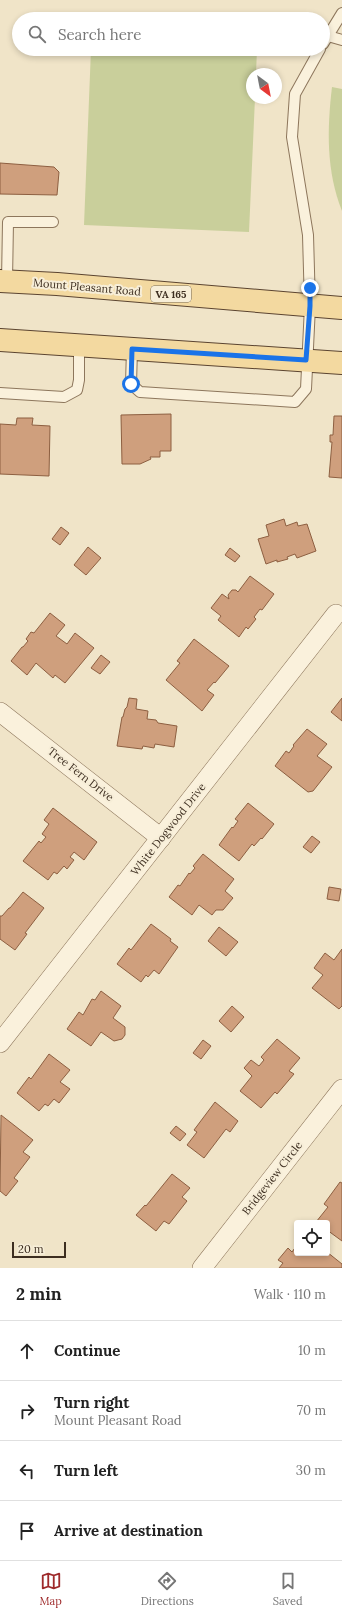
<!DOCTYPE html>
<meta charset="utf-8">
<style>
body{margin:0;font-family:Lora,serif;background:#f2f2f2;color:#222}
.controls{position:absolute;right:12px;bottom:12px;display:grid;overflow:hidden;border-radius:4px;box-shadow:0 2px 6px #0003}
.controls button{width:36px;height:36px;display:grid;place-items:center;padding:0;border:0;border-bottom:1px solid #e0e0e0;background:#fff;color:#222;font:20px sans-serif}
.compass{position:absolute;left:246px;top:68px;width:36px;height:36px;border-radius:50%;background:#fff;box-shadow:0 2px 6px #0003;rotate:148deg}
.scale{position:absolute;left:12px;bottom:10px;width:54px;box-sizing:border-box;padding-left:4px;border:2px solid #3d2e20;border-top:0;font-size:11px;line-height:14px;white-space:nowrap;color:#3d2e20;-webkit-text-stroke:3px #f7eed8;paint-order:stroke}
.stop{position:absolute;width:12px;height:12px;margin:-9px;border:3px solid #1a73e8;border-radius:50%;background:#fff}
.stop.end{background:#1a73e8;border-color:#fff;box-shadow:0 1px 4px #0008}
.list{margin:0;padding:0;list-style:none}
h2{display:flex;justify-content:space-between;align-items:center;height:52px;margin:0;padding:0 16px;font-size:17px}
h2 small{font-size:13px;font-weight:400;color:#767676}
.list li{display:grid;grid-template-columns:26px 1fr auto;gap:12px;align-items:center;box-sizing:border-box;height:60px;padding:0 16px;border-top:1px solid #e0e0e0}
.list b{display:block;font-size:15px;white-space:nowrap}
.list p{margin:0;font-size:13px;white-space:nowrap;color:#767676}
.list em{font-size:13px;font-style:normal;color:#767676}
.icon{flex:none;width:22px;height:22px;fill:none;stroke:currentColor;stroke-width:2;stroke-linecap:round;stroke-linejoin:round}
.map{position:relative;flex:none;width:342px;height:1268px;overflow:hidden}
.search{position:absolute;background:#fff;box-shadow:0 2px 6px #0003;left:12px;right:12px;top:12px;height:44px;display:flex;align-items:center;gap:10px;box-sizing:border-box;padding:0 14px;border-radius:22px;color:#767676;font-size:15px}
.sheet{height:292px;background:#fff}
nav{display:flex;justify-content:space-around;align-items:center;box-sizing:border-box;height:56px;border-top:1px solid #e0e0e0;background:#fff;font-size:11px;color:#767676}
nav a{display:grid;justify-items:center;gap:2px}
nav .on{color:#9e2a2b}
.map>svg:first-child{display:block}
</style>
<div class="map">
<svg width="342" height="1268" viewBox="0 0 342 1268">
<rect width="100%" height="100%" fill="#f0e4c8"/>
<g fill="#c9cf9b">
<path d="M91,49H257L256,74H252V98H255L249,232L84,225Z"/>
<path d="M332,87L342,89V211C326,171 327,129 332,87Z"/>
</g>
<g fill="#cf9f7d" stroke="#8d5f41">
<path d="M0,163L54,167L59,172L57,195L0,194Z"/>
<path d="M171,414V451H160V457H150L151,459L140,464H122L121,415Z"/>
<path d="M334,416H342V478L329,477L332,442H330V435H333Z"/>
<path d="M17,418H33L32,425L50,426L49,476L0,474V424L16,425Z"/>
<path d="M284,519L286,526L297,522L298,526L307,524L316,551L297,558L295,554L287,557L288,559L277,562V560L266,564L258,539L269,536L266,525Z"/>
<path d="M61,527L69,533L60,545L52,539Z"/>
<path d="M88,547L101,558L86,575L74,565Z"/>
<path d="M230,548L240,556L235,562L225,555Z"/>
<path d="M250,576L274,594L262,610L260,609L254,617L256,619L248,629L246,627L239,637L218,620L221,616L211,608L222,594L229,599L228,595L232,590H236L238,592Z"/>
<path d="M50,613L65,625L56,636L67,644L75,633L94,648L65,683L55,675L53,678L36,663L27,675L11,661L22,647H23L28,641L26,639L31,632L34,633Z"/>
<path d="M194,639L229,666L215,683L214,682L207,690L214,695L202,711L166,680L180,663L177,661Z"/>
<path d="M101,655L110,662L100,674L91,668Z"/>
<path d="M129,698L137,699L136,709L148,711L147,719L156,720L158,723L177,726L174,747L155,744L154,748L143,746L142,749L117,746L122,717H123L125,709L127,707Z"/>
<path d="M342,698V721L331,712Z"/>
<path d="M307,729L327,744L317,756L332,767L313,791L308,792L275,766L286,751L289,753L294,746L293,745Z"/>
<path d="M248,803L274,824L262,839L261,838L254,846L252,844L239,861L219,845L232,827L233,828L238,821L235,819Z"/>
<path d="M53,808L97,842L84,860L74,852L70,857L74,860L67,869L64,866L57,874L54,872L48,880L23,861L39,841L41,843L46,837L42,834L49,824L44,820Z"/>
<path d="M312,836L320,842L311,853L303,847Z"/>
<path d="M203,854L234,879L225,891L233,898L223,910H216L212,915L199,905L192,915L169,897L178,885L180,886L189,873L190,874L195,868L193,866Z"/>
<path d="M329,887L341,889L339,901L327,899Z"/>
<path d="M23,892L44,908L25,933L27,934L15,950L0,939V916H2L9,908H10Z"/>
<path d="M151,924L171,939L170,941L178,947L159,974L154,970L148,977L146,975L141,982L117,964L129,948L131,950Z"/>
<path d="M219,927L238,942L226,956L208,941Z"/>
<path d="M342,949V1006L339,1009L312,988L323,975L314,968L325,953L334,960Z"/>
<path d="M101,991L121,1006L113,1018L125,1027V1035L122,1039L114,1041L101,1032L91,1046L67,1029L79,1012L83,1015L92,999L95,1000Z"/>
<path d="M232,1006L244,1017L231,1032L219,1021Z"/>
<path d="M277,1039L300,1058L289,1071L294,1074L277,1094L275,1092L261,1108L240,1091L252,1076L244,1068L251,1060L259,1066L264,1060L261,1057Z"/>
<path d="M203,1040L211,1046L201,1059L193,1053Z"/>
<path d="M49,1054L70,1070L60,1082L70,1089L59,1103L54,1099L48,1106L45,1104L39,1111L17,1093L29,1077L31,1079Z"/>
<path d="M215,1102L238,1121L230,1132L226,1129L204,1158L187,1145L197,1132L194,1130Z"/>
<path d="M1,1115L33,1140L23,1152L30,1157L14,1178L18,1181L6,1196L0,1191Z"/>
<path d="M176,1126L186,1134L180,1141L170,1133Z"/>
<path d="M172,1174L190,1188L182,1197L187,1201L169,1224L164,1221L156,1231L136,1215L145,1205L146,1206Z"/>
<path d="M340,1182L342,1183V1241L327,1230V1223L316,1222L328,1207L324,1204Z"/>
<path d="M297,1245V1253L327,1252L342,1264V1268H279L283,1263L278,1260L288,1248L292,1252Z"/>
</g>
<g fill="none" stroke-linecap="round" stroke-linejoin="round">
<g stroke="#8d765c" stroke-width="12">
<g id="lane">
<path d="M328,36L342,40"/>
<path d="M323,44L342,13"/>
<path d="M7,281L8,222H53"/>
<path d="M132,349L131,384L140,392L295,402L306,389L310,306L308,235L292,137L295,94L320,49"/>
<path d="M0,393L64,397L77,390L79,380V345"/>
</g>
</g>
<g stroke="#8d765c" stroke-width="20">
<g id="street">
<path d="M0,712L161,838"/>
<path d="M0,1043L336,614"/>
<path d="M202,1268L342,1089"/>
</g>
</g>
<g stroke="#5b4430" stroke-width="24">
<g id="primary">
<path d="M0,281L57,284L342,308"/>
<path d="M0,340L342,363"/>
</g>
</g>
<use href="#lane" stroke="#faf1dc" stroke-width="10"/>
<use href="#street" stroke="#faf1dc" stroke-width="19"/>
<use href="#primary" stroke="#f3d9a0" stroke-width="22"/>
</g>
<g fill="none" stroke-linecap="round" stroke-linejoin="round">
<path stroke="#1a73e8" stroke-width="5" d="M131,384L132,349L306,360L310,306V288"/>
</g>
<g text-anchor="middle" stroke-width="4" stroke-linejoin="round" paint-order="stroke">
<rect fill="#f7eed8" stroke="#756857" stroke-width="1" x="151" y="286" width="40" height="16" rx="3"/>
<g font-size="10" font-weight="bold" fill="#3d2e20">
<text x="171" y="298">VA 165</text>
</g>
<g font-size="11" fill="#3d2e20" stroke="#f7eed8">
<text transform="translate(87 287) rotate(5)" y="4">Mount Pleasant Road</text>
<text transform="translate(81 774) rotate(38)" y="4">Tree Fern Drive</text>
<text transform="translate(168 829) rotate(-52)" y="4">White Dogwood Drive</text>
<text transform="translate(272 1178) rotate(-52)" y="4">Bridgeview Circle</text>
</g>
</g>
</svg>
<div class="controls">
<button><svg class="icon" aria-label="locate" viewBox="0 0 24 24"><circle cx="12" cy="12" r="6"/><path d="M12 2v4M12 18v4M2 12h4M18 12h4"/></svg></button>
</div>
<svg class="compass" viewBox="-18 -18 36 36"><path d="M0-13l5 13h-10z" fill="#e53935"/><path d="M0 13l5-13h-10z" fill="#767676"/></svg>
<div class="scale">20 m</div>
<div class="stop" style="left:131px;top:384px"></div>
<div class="stop end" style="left:310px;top:288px"></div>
<div class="search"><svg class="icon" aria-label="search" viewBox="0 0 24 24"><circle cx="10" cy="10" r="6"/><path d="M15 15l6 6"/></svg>Search here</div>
</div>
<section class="sheet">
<h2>2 min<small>Walk · 110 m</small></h2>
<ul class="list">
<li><svg class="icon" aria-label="ahead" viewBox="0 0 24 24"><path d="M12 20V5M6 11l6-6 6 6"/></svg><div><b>Continue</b></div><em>10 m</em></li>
<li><svg class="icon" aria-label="right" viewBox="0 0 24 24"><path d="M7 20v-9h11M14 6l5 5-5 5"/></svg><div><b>Turn right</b><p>Mount Pleasant Road</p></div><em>70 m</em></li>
<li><svg class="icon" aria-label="left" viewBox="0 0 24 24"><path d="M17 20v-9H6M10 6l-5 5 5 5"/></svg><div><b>Turn left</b></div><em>30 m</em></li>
<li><svg class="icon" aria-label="arrive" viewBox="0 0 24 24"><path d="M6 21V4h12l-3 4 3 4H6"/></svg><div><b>Arrive at destination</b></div></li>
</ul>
</section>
<nav>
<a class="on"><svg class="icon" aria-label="map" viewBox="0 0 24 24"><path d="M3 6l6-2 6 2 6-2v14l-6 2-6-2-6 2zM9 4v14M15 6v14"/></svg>Map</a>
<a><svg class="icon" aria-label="directions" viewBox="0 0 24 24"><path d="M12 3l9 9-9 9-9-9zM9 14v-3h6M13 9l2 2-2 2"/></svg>Directions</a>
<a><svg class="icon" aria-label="saved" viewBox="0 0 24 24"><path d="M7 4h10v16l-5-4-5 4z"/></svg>Saved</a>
</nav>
